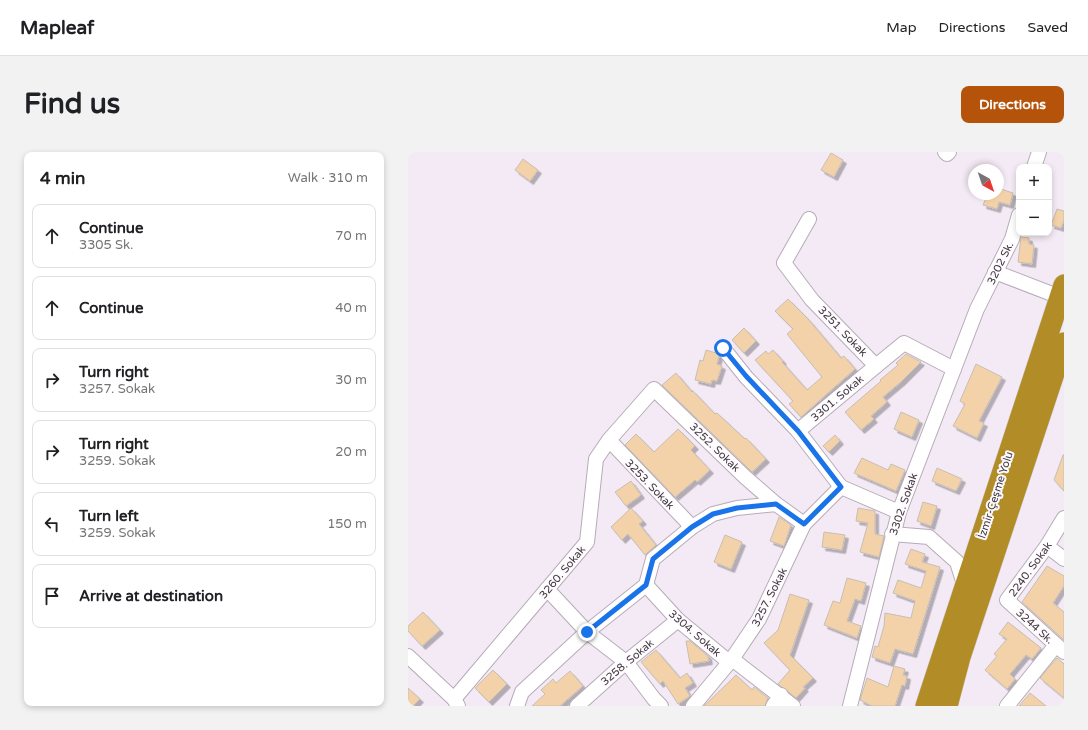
<!DOCTYPE html>
<meta charset="utf-8">
<style>
body{margin:0;font-family:"Varela Round",sans-serif;background:#f2f2f2;color:#202124}
.controls{position:absolute;right:12px;top:12px;display:grid;overflow:hidden;border-radius:8px;box-shadow:0 2px 6px #0003}
.controls button{width:36px;height:36px;display:grid;place-items:center;padding:0;border:0;border-bottom:1px solid #e0e0e0;background:#fff;color:#202124;font:20px sans-serif}
.compass{position:absolute;left:560px;top:12px;width:36px;height:36px;border-radius:50%;background:#fff;box-shadow:0 2px 6px #0003;rotate:140deg}
.stop{position:absolute;width:12px;height:12px;margin:-9px;border:3px solid #1a73e8;border-radius:50%;background:#fff}
.stop.end{background:#1a73e8;border-color:#fff;box-shadow:0 1px 4px #0008}
.list{margin:0;padding:0;list-style:none}
h2{display:flex;justify-content:space-between;align-items:center;height:52px;margin:0;padding:0 16px;font-size:17px}
h2 small{font-size:13px;font-weight:400;color:#757577}
.list li{display:grid;grid-template-columns:26px 1fr auto;gap:12px;align-items:center;box-sizing:border-box;height:64px;margin:0 8px 8px;padding:0 8px;border:1px solid #e0e0e0;border-radius:8px}
.list b{display:block;font-size:15px;white-space:nowrap}
.list p{margin:0;font-size:13px;white-space:nowrap;color:#757577}
.list em{font-size:13px;font-style:normal;color:#757577}
.icon{flex:none;width:22px;height:22px;fill:none;stroke:currentColor;stroke-width:2;stroke-linecap:round;stroke-linejoin:round}
.map{position:relative;flex:none;width:656px;height:554px;overflow:hidden;border-radius:8px}
header{display:flex;align-items:center;gap:24px;box-sizing:border-box;height:56px;padding:0 20px;background:#fff;border-bottom:1px solid #e0e0e0}
header strong{font-size:19px}
nav{display:flex;gap:22px;margin-inline-start:auto;font-size:14px}
.intro{display:flex;align-items:center;justify-content:space-between;box-sizing:border-box;height:96px;padding:0 24px}
h1{margin:0;font-size:28px}
.button{padding:10px 18px;border-radius:8px;background:#b45309;color:#fff;font-size:14px;font-weight:700}
main{display:flex;gap:24px;padding:0 24px}
aside{flex:1;background:#fff;border-radius:8px;box-shadow:0 2px 6px #0003}
.map>svg:first-child{display:block}
</style>
<header>
<strong>Mapleaf</strong>
<nav><a>Map</a><a>Directions</a><a>Saved</a></nav>
</header>
<div class="intro"><h1>Find us</h1><a class="button">Directions</a></div>
<main>
<aside>
<h2>4 min<small>Walk · 310 m</small></h2>
<ul class="list">
<li><svg class="icon" aria-label="ahead" viewBox="0 0 24 24"><path d="M12 20V5M6 11l6-6 6 6"/></svg><div><b>Continue</b><p>3305 Sk.</p></div><em>70 m</em></li>
<li><svg class="icon" aria-label="ahead" viewBox="0 0 24 24"><path d="M12 20V5M6 11l6-6 6 6"/></svg><div><b>Continue</b></div><em>40 m</em></li>
<li><svg class="icon" aria-label="right" viewBox="0 0 24 24"><path d="M7 20v-9h11M14 6l5 5-5 5"/></svg><div><b>Turn right</b><p>3257. Sokak</p></div><em>30 m</em></li>
<li><svg class="icon" aria-label="right" viewBox="0 0 24 24"><path d="M7 20v-9h11M14 6l5 5-5 5"/></svg><div><b>Turn right</b><p>3259. Sokak</p></div><em>20 m</em></li>
<li><svg class="icon" aria-label="left" viewBox="0 0 24 24"><path d="M17 20v-9H6M10 6l-5 5 5 5"/></svg><div><b>Turn left</b><p>3259. Sokak</p></div><em>150 m</em></li>
<li><svg class="icon" aria-label="arrive" viewBox="0 0 24 24"><path d="M6 21V4h12l-3 4 3 4H6"/></svg><div><b>Arrive at destination</b></div></li>
</ul>
</aside>
<div class="map">
<svg width="656" height="554" viewBox="0 0 656 554">
<defs>
<filter id="shadow"><feDropShadow dx="3.5" dy="3.5" stdDeviation="0" flood-color="#0004"/></filter>
</defs>
<rect width="100%" height="100%" fill="#f4eaf5"/>
<g fill="#f4d2a9" stroke="#c7beb3" filter="url(#shadow)">
<path d="M423,1L435,8L426,25L413,18Z"/>
<path d="M115,7L130,18L122,29L107,18Z"/>
<path d="M590,36L605,41L602,53L591,50L589,57L575,53L578,46L573,44V42H590Z"/>
<path d="M649,57L656,59V68L653,76L643,73Z"/>
<path d="M613,85L621,86V92L626,93L624,112L610,110Z"/>
<path d="M380,147L400,167L433,206L436,204L447,217L393,265L381,252L385,249L347,208L358,199L360,202L365,198L375,209L374,210L399,238L414,225L379,182L385,177L367,159Z"/>
<path d="M336,176L348,189L336,201L324,188Z"/>
<path d="M298,198L308,201L311,204L309,212L314,214L309,229L304,228L303,232L287,228L292,208L295,209Z"/>
<path d="M498,202L513,210L494,229L475,245L479,250L463,264L466,267L453,278L437,260L473,229L472,228L490,213L488,211Z"/>
<path d="M568,212L594,225L571,269L576,271L569,286L545,274L557,252L552,249Z"/>
<path d="M268,221L284,240V238L307,262L309,261L337,287L338,286L358,307L344,320L254,233Z"/>
<path d="M493,260L511,268L504,285L486,277Z"/>
<path d="M270,277L287,294L283,298L302,318L289,330L287,328L267,345L217,293L228,282L246,300Z"/>
<path d="M427,283L432,289L421,300L415,294Z"/>
<path d="M655,303H656V339L646,328Z"/>
<path d="M454,306L480,318L483,312L497,318L488,339L446,321Z"/>
<path d="M529,316L554,327L548,339L524,329Z"/>
<path d="M223,329L233,343L218,354L207,340Z"/>
<path d="M515,350L529,354L523,374L509,369Z"/>
<path d="M223,356L235,369L231,372L248,393L237,403L220,382L214,388L203,375Z"/>
<path d="M450,356L467,359V382L476,384L471,405L452,400L460,371L448,369Z"/>
<path d="M371,365L383,373L376,394L362,389Z"/>
<path d="M416,380L437,383L434,398L414,395Z"/>
<path d="M317,383L334,390L323,417L306,410Z"/>
<path d="M503,397L517,402L514,410L532,415L505,502L487,497L482,511L464,505L467,494L470,495L476,474L477,461L503,466L507,449L485,441L490,428L513,436L518,419L497,412Z"/>
<path d="M639,414L656,424V434L645,451L656,460V488L614,450Z"/>
<path d="M439,426L458,431L453,449L447,447L439,469L453,474L449,486L416,473L425,449L432,451Z"/>
<path d="M382,442L401,448L382,503L405,526L395,535L397,536L388,546L370,532L382,518L356,491L370,478Z"/>
<path d="M15,460L32,478L14,494L0,479V474Z"/>
<path d="M600,470L633,496L624,507L618,503L602,522L607,527L599,537L577,518L589,504L586,502L599,487L591,482Z"/>
<path d="M278,489H282L300,504L301,509L282,512Z"/>
<path d="M248,498L272,526L279,521L285,531L277,536L282,544L270,552L255,529L252,532L233,510Z"/>
<path d="M649,506L656,512V546L632,526Z"/>
<path d="M486,514L497,517L495,523L499,524L497,534L494,533L487,554H464L452,548L459,526L480,535Z"/>
<path d="M85,518L99,532L81,550L67,536Z"/>
<path d="M162,519L175,534L152,554H124L137,542L133,538L145,527L148,531Z"/>
<path d="M328,523L344,538L346,535L360,546L357,554H296Z"/>
<path d="M0,536L12,547L5,554H0Z"/>
<path d="M622,541L638,554H611Z"/>
</g>
<g fill="none" stroke-linecap="round" stroke-linejoin="round">
<g stroke="#b6acb7" stroke-width="16">
<g id="minor">
<path d="M537,0L539,2L541,0"/>
<path d="M626,15L631,0"/>
<path d="M401,67L376,111L404,148L468,214L496,191L546,217"/>
<path d="M587,120L652,145"/>
<path d="M315,196L338,225L390,279L433,335L491,360"/>
<path d="M390,279L468,214"/>
<path d="M201,288L284,375"/>
<path d="M656,366L639,394L599,448L656,500"/>
<path d="M484,382L521,385L549,410L557,435"/>
<path d="M639,394L656,407"/>
<path d="M238,433L270,468L321,510"/>
<path d="M139,437L179,480L218,510L246,547L253,554"/>
<path d="M0,504L46,547L50,554"/>
<path d="M324,507L385,554"/>
<path d="M46,547L179,390L188,307L201,288L246,237L337,325L368,352"/>
<path d="M109,554L114,540L179,480L238,433L245,407L284,375L305,362L329,356L368,352L396,372"/>
<path d="M169,554L218,510L270,468"/>
<path d="M285,554L324,507L351,467L396,372L433,335"/>
<path d="M365,554L373,543"/>
<path d="M442,554L491,360L569,157L604,87L611,63"/>
<path d="M599,554L648,493"/>
</g>
</g>
<g stroke="#cdcccd" stroke-width="22">
<g id="highway">
<path d="M518,554L656,133"/>
<path d="M539,554L552,505L656,191"/>
</g>
</g>
<use href="#minor" stroke="#fff" stroke-width="14"/>
<use href="#highway" stroke="#b28c27" stroke-width="21"/>
</g>
<g fill="none" stroke-linecap="round" stroke-linejoin="round">
<path stroke="#1a73e8" stroke-width="5" d="M179,480L238,433L245,407L284,375L305,362L329,356L368,352L396,372L433,335L390,279L338,224L315,196"/>
</g>
<g text-anchor="middle" stroke-width="4" stroke-linejoin="round" paint-order="stroke">
<g font-size="11" fill="#3f3b40" stroke="#fefafe">
<text transform="translate(592 111) rotate(-64)" y="4">3202 Sk.</text>
<text transform="translate(435 179) rotate(46)" y="4">3251. Sokak</text>
<text transform="translate(429 246) rotate(-40)" y="4">3301. Sokak</text>
<text transform="translate(307 295) rotate(44)" y="4">3252. Sokak</text>
<text transform="translate(242 332) rotate(46)" y="4">3253. Sokak</text>
<text transform="translate(587 343) rotate(-72)" y="4">İzmir-Çeşme Yolu</text>
<text transform="translate(495 352) rotate(-71)" y="4">3302. Sokak</text>
<text transform="translate(622 417) rotate(-54)" y="4">2240. Sokak</text>
<text transform="translate(154 420) rotate(-50)" y="4">3260. Sokak</text>
<text transform="translate(361 445) rotate(-63)" y="4">3257. Sokak</text>
<text transform="translate(627 474) rotate(42)" y="4">3244 Sk.</text>
<text transform="translate(287 481) rotate(41)" y="4">3304. Sokak</text>
<text transform="translate(219 510) rotate(-40)" y="4">3258. Sokak</text>
</g>
</g>
</svg>
<div class="controls">
<button>+</button>
<button>−</button>
</div>
<svg class="compass" viewBox="-18 -18 36 36"><path d="M0-13l5 13h-10z" fill="#e53935"/><path d="M0 13l5-13h-10z" fill="#757577"/></svg>
<div class="stop" style="left:315px;top:196px"></div>
<div class="stop end" style="left:179px;top:480px"></div>
</div>
</main>
